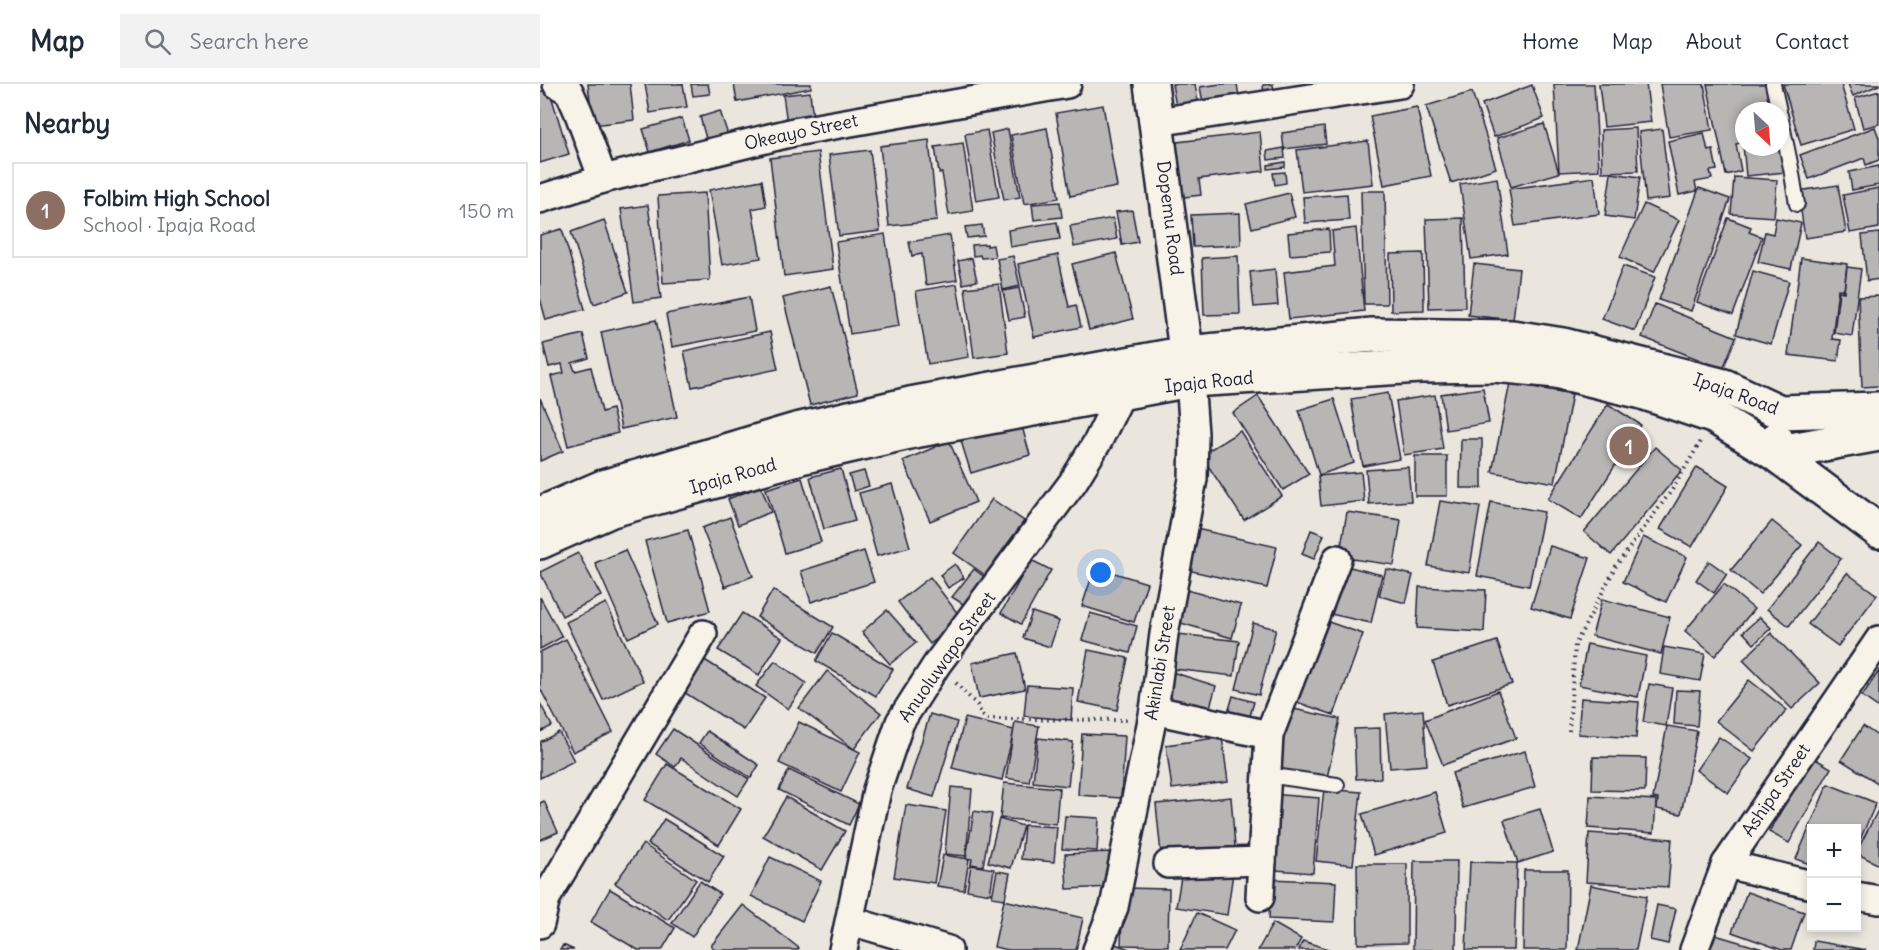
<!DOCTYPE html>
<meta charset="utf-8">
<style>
body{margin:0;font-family:Delius,sans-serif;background:#f2f2f3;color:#1f2937}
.controls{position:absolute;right:18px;bottom:18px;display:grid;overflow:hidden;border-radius:0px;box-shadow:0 3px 9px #0003}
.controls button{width:54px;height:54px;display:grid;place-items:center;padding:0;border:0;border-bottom:2px solid #e0e1e3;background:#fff;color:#1f2937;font:30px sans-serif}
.compass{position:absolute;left:1195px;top:18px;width:54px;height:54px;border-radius:50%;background:#fff;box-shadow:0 3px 9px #0003;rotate:154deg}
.you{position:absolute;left:561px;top:489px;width:21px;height:21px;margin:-15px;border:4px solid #fff;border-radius:50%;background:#1a73e8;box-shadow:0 0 0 9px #1a73e833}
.badge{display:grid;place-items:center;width:39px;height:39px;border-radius:50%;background:#22223b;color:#fff;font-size:20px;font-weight:700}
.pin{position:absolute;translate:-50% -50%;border:3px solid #fff;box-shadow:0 2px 6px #0006}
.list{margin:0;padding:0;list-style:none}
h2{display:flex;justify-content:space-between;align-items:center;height:78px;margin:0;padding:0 24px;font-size:26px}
h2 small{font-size:20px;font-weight:400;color:#747a83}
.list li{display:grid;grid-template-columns:39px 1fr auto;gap:18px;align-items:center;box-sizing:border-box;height:96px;margin:0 12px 12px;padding:0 12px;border:2px solid #e0e1e3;border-radius:0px}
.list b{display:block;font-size:22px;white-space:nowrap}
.list p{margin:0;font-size:20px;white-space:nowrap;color:#747a83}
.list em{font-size:20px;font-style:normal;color:#747a83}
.icon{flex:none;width:33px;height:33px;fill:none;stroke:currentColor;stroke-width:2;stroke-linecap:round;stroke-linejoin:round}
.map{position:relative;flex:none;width:1339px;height:866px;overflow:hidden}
header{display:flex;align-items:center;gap:36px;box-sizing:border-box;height:84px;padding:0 30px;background:#fff;border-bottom:2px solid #e0e1e3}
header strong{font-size:28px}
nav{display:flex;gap:33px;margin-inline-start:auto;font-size:21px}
.search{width:420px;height:54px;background:#f2f2f3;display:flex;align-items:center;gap:15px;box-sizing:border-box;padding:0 21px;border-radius:0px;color:#747a83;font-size:22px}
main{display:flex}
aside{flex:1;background:#fff}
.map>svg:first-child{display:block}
</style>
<header>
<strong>Map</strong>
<div class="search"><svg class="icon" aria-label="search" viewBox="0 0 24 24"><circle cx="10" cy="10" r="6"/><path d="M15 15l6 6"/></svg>Search here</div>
<nav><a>Home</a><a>Map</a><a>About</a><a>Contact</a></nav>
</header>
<main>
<aside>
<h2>Nearby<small></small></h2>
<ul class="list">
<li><span class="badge" style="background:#8d6e63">1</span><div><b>Folbim High School</b><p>School · Ipaja Road</p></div><em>150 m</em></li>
</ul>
</aside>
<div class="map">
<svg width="1339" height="866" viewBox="0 0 1339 866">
<rect width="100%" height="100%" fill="#eae6de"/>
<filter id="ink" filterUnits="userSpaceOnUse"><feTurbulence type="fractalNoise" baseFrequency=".0167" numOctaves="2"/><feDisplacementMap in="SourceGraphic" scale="12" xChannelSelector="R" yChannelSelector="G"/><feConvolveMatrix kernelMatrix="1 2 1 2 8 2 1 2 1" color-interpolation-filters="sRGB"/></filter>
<g filter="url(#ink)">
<g fill="#b8b6b5" stroke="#22223b" stroke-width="1.5">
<path d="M48,0H90L94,36L53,41Z"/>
<path d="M105,0H143L147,23L110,29Z"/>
<path d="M151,0H168L170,10L153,12Z"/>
<path d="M194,0H271V4L197,18Z"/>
<path d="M632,0H655L658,19L636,23Z"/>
<path d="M681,0H697L699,13L663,19L660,3Z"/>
<path d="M733,0L734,9L724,11L723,1Z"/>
<path d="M1014,0H1054L1059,86L1019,88Z"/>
<path d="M1059,0H1106L1111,38L1064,43Z"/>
<path d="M1120,0H1164L1172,46L1129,53Z"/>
<path d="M1167,0H1226L1232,27H1204V58L1196,60L1201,87L1186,91Z"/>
<path d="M1243,0H1301L1314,45L1261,61Z"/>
<path d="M1308,0H1339V1L1313,12Z"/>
<path d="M992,1L1004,34L954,53L942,20Z"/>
<path d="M9,5L29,70L0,79V8Z"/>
<path d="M1339,7V40L1323,44L1315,14Z"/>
<path d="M270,8L273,35L247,39L243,11Z"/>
<path d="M932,8L956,84L911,99L886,22Z"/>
<path d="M563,21L577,103L530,112L516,29Z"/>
<path d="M877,23L891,92L844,101L830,32Z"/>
<path d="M180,27L188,51L167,58L160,33Z"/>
<path d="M142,34L149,56L110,68L103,45Z"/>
<path d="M1004,40L1019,89L971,103L957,54Z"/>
<path d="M784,43L786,60L744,65L742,49Z"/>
<path d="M1335,43L1339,54V76L1326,81L1324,74L1269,95L1260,71Z"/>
<path d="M507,44L519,114L484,120L471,51Z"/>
<path d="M1096,44L1098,87L1062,88L1061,46Z"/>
<path d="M468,45L480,113L464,116L451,49Z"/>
<path d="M1122,45L1130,114L1106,117L1099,48Z"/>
<path d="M447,46L459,113L436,117L425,50Z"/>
<path d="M720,48L724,87L659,95L661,111L636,114L629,59Z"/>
<path d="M1164,49L1168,67L1173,66L1177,86L1170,87L1172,95L1155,98L1157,107L1139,111L1128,57Z"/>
<path d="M389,56L397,137L349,142L340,62Z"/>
<path d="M828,57L833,100L762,108L757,66Z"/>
<path d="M423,59L433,127L409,131L402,89H399L395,63Z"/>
<path d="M1203,61L1204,63H1240L1246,88L1206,92Z"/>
<path d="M744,64L745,74L728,76L727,67Z"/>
<path d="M330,66L340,147L299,152L289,71Z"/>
<path d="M278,68L293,185L244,192L230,74Z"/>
<path d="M745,78V83L728,85V81Z"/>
<path d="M1339,82V101L1312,106L1309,88Z"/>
<path d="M745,88L746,99L735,101L733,89Z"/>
<path d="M1071,89L1100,93L1094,136L1065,132Z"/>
<path d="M1054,93L1059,130L975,142L969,105Z"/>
<path d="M1194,93L1237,96L1234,133L1191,130Z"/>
<path d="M957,94L968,170L931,175L920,100Z"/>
<path d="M222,96L226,122L212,125L221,174L182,181L169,106Z"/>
<path d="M1298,101L1306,148L1265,154L1258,107Z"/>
<path d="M1159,104L1190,115L1151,227L1119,216Z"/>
<path d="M1339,104V144L1310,149L1303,111Z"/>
<path d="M821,107H845L847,220H824Z"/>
<path d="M165,109L170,196L123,199L118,112Z"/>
<path d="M749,109L755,133L712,144L706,120Z"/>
<path d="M807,110L809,136L765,139L763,113Z"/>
<path d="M520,118L522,133L494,136L492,120Z"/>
<path d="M1104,120L1139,136L1114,188L1080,173Z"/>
<path d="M108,121L121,214L94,218L81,125Z"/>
<path d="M592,126L598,158L582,161L576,128Z"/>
<path d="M700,129L701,161L653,163L651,131Z"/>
<path d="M573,134L577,155L534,163L530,142Z"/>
<path d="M923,134L925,223L889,224L886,135Z"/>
<path d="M1188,134L1211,143L1209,148L1222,153L1193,231L1157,218Z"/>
<path d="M1236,134L1261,139L1251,185L1218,178L1225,148L1233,150Z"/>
<path d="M64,136L88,208L54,220L31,148Z"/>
<path d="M517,138L520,155L470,163L468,146Z"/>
<path d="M442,141L444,152L427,154L425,143Z"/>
<path d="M816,144L824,227L749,235L744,188L795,182L792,147Z"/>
<path d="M22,145L45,225L6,236L0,214V151Z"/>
<path d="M789,145L790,168L750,171L748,149Z"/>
<path d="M1339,149V195L1327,197L1322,151Z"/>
<path d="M345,150L359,242L310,250L296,158Z"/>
<path d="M410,151L417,196L386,201L382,170L372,172L369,158Z"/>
<path d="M447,160V162L453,161L455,173L441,174L440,171L433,172L432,161Z"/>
<path d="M576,169L593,235L549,246L532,180Z"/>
<path d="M883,169L884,226L851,227L850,170Z"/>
<path d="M518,171L529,223L536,221L541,243L494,253L478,180Z"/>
<path d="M473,172L480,202L463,206L457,175Z"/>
<path d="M698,172L700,230L664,231L662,174Z"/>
<path d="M432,174L437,197L423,200L418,177Z"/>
<path d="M1261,174L1307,180L1304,206L1298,205L1292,255L1301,256L1298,277L1248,271Z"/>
<path d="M934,180L979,185L973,236L928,231Z"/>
<path d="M1083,182L1115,193L1095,247L1062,235Z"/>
<path d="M1307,183L1321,185L1312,252L1294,249L1299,207L1304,208Z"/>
<path d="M735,185L738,221L714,223L710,188Z"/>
<path d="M1213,187L1249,197L1231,260L1196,250Z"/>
<path d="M417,200L429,273L388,280L376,207Z"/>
<path d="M459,200L468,269L434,274L425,204Z"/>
<path d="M291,202L318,309L270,321L243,214Z"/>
<path d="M479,204L485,233L469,236L463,207Z"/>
<path d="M1339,212V302L1322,303L1318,213Z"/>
<path d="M209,213L215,247L132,263L126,230Z"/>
<path d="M1115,220L1196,253L1183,285L1102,253Z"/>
<path d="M116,236L137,333L81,345L61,248Z"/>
<path d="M230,248L238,285L152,303L144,267Z"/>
<path d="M43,250L49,274L32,279L35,287L51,283L62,328L72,325L78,349L28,362L11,292L24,289L22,280L9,283L3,260Z"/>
<path d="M970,299L1032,310L1015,399L952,388Z"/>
<path d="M943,304L949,339L906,346L901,310Z"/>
<path d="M848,309L860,375L823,382L811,315Z"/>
<path d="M895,311L903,365L864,371L856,317Z"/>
<path d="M718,312L769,390L743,406L693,329Z"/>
<path d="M0,314L23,367L0,377Z"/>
<path d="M794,315L814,379L779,391L759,326Z"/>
<path d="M1068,320L1101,341L1041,435L1008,415Z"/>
<path d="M481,339L490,371L431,389L421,357Z"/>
<path d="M700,347L742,412L704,436L661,371Z"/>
<path d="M921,355H942V404H920Z"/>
<path d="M409,357L436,418L390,437L363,377Z"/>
<path d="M1115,363L1142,386L1071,471L1044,448Z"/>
<rect x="875" y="372" width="32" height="40"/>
<path d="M868,383L871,417L829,420L826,386Z"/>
<path d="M1157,383L1188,402L1152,463L1120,445Z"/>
<path d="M301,385L315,437L284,445L270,393Z"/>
<path d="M324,387L329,402L314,407L309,391Z"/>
<path d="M821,388L824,417L781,422L778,392Z"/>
<path d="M262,394L281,458L245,469L226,405Z"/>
<path d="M352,400L370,463L337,472L319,409Z"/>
<path d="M221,402L231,428L198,441L188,415Z"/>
<path d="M452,415L484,437L445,491L414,469Z"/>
<path d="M900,417L940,423L929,489L888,482Z"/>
<path d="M951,418L1004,428L989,502L937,492Z"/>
<path d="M807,428L861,436L854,481L799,473Z"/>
<path d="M190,433L213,492L185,503L162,444Z"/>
<path d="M1232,437L1262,461L1220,510L1191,486Z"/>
<path d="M652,444L737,463L727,504L643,485Z"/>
<path d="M148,446L170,527L127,539L105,457Z"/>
<path d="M771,446L784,451L774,475L762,470Z"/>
<path d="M1103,453L1147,473L1126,518L1083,498Z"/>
<path d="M1279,458L1301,475L1249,542L1227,525Z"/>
<path d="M1010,462L1050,474L1030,535L991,523Z"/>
<path d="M85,466L118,540L88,554L55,479Z"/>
<path d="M324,467L334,498L271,518L261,487Z"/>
<path d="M38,469L61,512L22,532L0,488Z"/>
<path d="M491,476L511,486L481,540L461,529Z"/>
<path d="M1169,477L1187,490L1174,509L1156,496Z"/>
<path d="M415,480L424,494L408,504L400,491Z"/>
<path d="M798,480L842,491L831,539L786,529Z"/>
<path d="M555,483L607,499L594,538L542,522Z"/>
<path d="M434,485L447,495L426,522L412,513Z"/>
<path d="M846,485L873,491L866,519L839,512Z"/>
<path d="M1307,489L1337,511L1298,562L1268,540Z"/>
<path d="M390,493L422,535L390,560L358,518Z"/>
<path d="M1184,500L1214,525L1175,572L1145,547Z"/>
<path d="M879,503L946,506L944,548L877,544Z"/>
<path d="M643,505L701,521L692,554L634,537Z"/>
<path d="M233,506L293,543L277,569L217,533Z"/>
<path d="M0,513L22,553L0,565Z"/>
<path d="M1062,515L1130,533L1121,570L1052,552Z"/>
<path d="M66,519L103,597L63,616L26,538Z"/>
<path d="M347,526L376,559L350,580L322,548Z"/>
<path d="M492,528L519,537L510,563L483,554Z"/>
<path d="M202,529L242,554L219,591L178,566Z"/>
<path d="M550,529L597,542L590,569L542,556Z"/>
<path d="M1220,533L1231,544L1214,560L1203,548Z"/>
<path d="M777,534L823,550L794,631L748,615Z"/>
<path d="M713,539L736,545L719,611L696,605Z"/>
<path d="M292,549L353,585L336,612L276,577Z"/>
<path d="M629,549L699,557L694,592L625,584Z"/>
<path d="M1231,549L1280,599L1252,625L1203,576Z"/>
<path d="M26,555L73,648L33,668L0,604V568Z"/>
<path d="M957,557L972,600L907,621L893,578Z"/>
<path d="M1047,560L1106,572L1098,613L1039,601Z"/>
<path d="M1124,563L1165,570L1160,597L1120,590Z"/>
<path d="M548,566L588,574L577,626L538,618Z"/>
<path d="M477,569L485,605L439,614L432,579Z"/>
<path d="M163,575L225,614L204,646L142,607Z"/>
<path d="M235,577L266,599L248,625L216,602Z"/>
<path d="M287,587L341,629L314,665L259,624Z"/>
<path d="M629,587L676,602L666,637L618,623Z"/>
<path d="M1339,587V624L1322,612Z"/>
<path d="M1209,596L1247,626L1214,667L1176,637Z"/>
<path d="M1109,600L1132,604L1126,642L1103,638Z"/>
<path d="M487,601L533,604L531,636L484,632Z"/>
<path d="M1136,606L1160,607L1157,642L1134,640Z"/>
<path d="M958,607L976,654L903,681L885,636Z"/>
<path d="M693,612L714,618L706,645L685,639Z"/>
<path d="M1041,614L1099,618L1096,654L1038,650Z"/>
<path d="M0,619L12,642L0,648Z"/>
<path d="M749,624L800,635L786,698L735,686Z"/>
<path d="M883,626L887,681L850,684L845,630Z"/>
<path d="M390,630L417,638L394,713L367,705Z"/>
<path d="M425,634L474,646L462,696L412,684Z"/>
<path d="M259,638L320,668L301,708L239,679Z"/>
<path d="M475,638L499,642L489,698L466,694Z"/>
<path d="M1127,642L1157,647L1141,730L1117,725L1118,715L1113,714Z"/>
<path d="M1323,642L1339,653V700L1301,676Z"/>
<path d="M840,644L841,694L816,695L814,645Z"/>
<path d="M133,645L209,695L198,712L141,674L135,683L116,670Z"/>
<path d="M167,647L219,681L211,694L159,659Z"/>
<path d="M19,648L34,677L0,694V658Z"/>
<path d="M542,650L585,652L581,714L538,711Z"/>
<path d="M682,653L688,698L632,705L626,661Z"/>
<path d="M1179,653L1212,675L1188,709L1156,686Z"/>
<path d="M498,654L533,658L528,702L493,698Z"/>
<path d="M985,667L995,703L923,724L912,689Z"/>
<path d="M1053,673L1106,674L1105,707L1052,706Z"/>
<path d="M1272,673L1291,684L1249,759L1229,748Z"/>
<path d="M127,680L201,725L179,761L105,716Z"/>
<path d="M249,686L319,720L309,741L239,706Z"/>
<path d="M464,699L519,704L516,740L460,734Z"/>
<path d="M1288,700L1336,719L1316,765V744H1272V781L1256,775Z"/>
<path d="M411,703L432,705L426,772L405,770Z"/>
<path d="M784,705L821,708L813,781L776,777Z"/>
<path d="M895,708L907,749L834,771L822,730Z"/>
<path d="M730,710L779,714L773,789L723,785Z"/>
<path d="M1050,712L1116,716L1114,749L1048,744Z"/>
<path d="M246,713L305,747L282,786L223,752Z"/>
<path d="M691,713L695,763L621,770L616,720Z"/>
<path d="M4,717L18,748L0,756V719Z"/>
<path d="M366,721L406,727L394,799L354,793Z"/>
<path d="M1339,724V781L1316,769Z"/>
<path d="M1000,725L1013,768L978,779L964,736Z"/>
<path d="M434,727L452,730L443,782L431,780L432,775L426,774Z"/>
<path d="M525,732L559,734L557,767L522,765Z"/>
<path d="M124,735L184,772L168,798L108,760Z"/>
<path d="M459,735L483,742L471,784L448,778Z"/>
<path d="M484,741L517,743L514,778L481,775Z"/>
<path d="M1049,749L1132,755L1128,803L1046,798Z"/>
<path d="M103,760L156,796L128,836L75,799Z"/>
<path d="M571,768L572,803L527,805L525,770Z"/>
<path d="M403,771L429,775L424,806L397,802Z"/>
<path d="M230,773L281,797L262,837L211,812Z"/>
<path d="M874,777H917L916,866H873Z"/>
<path d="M930,778L977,779L974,866H926Z"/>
<path d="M817,780H867V859L818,860Z"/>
<path d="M431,781L454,785L450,810L427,806Z"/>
<path d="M643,781L693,789L687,831L636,823Z"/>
<path d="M984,786H1028L1027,866H983Z"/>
<path d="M457,787L470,789L465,815L452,813Z"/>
<path d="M731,795L796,798L794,838L729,835Z"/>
<path d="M160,797L180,810L152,853L132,839Z"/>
<path d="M1051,801L1107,812L1096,866H1038Z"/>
<path d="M583,804L629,805L628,862L581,861Z"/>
<path d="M70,805L135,844L122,866H98L51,838Z"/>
<path d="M1207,808L1264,828L1251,866H1242L1192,848Z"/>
<path d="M464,816L543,834L536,866H469L454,863Z"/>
<path d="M203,821L259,864L257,866H176L171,862Z"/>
<path d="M1117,821L1136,825L1128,860L1110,856Z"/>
<path d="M657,829L695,846L685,866H640Z"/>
<path d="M733,839L761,855L755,866H718Z"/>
<path d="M1172,850L1226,866H1167Z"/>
<path d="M763,857L791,866H759Z"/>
<path d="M1274,857L1326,866H1273Z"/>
<path d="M575,860L592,866H573Z"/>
<path d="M23,861L34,866H20Z"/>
</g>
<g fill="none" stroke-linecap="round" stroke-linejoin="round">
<g stroke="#22223b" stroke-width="18">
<g id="lane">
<path d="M1233,0L1239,27"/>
<path d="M1240,31L1251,84L1257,120"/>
<path d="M727,691L797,701"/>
</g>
</g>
<g stroke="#22223b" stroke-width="32">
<g id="street">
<path d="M17,0L29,7L38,27L63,95"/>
<path d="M617,38L860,0"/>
<path d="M0,115L63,95L254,48L527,0"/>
<path d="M614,626L729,651"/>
<path d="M628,780L722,777"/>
<path d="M1186,780L1272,801"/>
<path d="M1316,812L1339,816"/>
<path d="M720,813L729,651L797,475"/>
<path d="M311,837L408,866"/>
<path d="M0,840L6,814L163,550"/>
<path d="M303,866L337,706L360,638L397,580L533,398L558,357L581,310L580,292"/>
<path d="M557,866L574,823L614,626L624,550L653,395L654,350L650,296"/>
<path d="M1154,866L1186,780L1339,556"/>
</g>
</g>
<g stroke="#22223b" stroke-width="38">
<g id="secondary">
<path d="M611,0L649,290"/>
<path d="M1236,355L1234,369L1339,447"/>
<path d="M0,430L63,403L256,346L370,320L647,269L832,251L972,253L1023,261L1184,302L1240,328L1339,325"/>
<path d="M0,458L72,426L261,373L374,347L650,296L881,282L954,281L1016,287L1102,308L1175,333L1234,369L1339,350"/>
</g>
</g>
<g stroke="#22223b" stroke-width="4" stroke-dasharray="1.5 4.5" stroke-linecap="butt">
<path d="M416,599L437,621L442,631L448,635L587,636"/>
<path d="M1029,647L1035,561L1076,482L1132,406L1161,357"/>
</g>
<use href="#lane" stroke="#f7f3e8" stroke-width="14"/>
<use href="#street" stroke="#f7f3e8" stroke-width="27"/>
<use href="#secondary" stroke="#f7f3e8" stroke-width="33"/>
</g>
</g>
<g text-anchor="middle" stroke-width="4.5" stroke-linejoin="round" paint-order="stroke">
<g font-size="18" fill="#22223b" stroke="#f7f3e8">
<text transform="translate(261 48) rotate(-12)" y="6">Okeayo Street</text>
<text transform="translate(630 134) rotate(83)" y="6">Dopemu Road</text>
<text transform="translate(669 298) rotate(-6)" y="6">Ipaja Road</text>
<text transform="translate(1196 310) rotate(20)" y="6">Ipaja Road</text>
<text transform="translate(193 392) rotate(-16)" y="6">Ipaja Road</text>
<text transform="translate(407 573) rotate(-55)" y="6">Anuoluwapo Street</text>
<text transform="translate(620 579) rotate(-81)" y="6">Akinlabi Street</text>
<text transform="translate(1236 706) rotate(-56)" y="6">Ashipa Street</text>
</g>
</g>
</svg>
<div class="controls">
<button>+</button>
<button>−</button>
</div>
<svg class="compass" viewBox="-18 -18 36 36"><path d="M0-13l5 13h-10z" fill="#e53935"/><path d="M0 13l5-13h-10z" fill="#747a83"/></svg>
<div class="you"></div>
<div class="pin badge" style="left:1089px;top:362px;background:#8d6e63">1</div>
</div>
</main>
